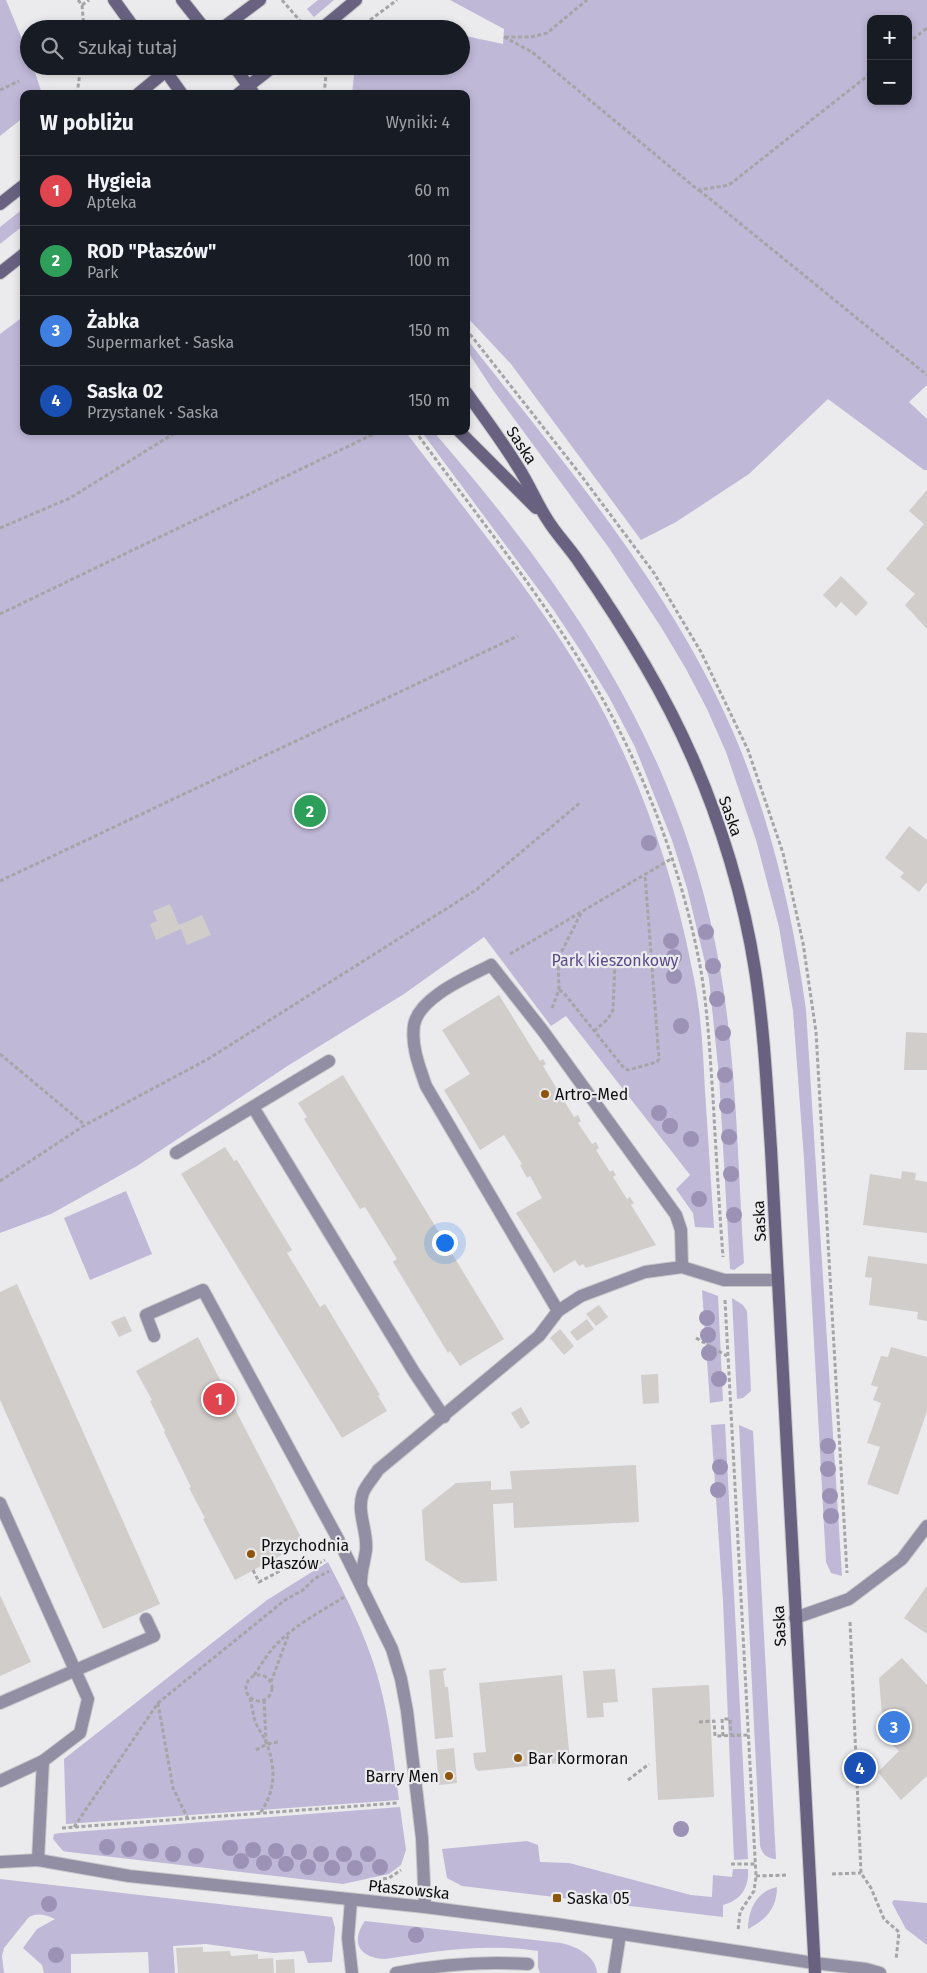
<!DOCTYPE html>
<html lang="pl">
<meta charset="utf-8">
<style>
body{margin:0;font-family:"Fira Sans",sans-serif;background:#242831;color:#f1f3f6}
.controls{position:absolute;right:15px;top:15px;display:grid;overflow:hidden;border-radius:10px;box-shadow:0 2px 8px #0003}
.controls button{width:45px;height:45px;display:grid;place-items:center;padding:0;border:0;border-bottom:1px solid #363941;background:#171b24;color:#f1f3f6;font:25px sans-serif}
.you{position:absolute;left:444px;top:1242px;width:18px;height:18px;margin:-12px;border:4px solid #fff;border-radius:50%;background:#1a73e8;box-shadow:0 0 0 8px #1a73e833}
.badge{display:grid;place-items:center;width:32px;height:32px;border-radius:50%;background:#7c3aed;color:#fff;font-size:16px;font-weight:700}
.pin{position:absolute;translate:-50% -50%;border:2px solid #fff;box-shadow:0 1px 5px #0006}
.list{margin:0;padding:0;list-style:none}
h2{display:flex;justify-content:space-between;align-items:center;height:65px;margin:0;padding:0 20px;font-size:21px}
h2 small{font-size:16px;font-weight:400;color:#9ea1a6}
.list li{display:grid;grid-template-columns:32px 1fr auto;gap:15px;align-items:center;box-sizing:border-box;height:70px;padding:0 20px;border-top:1px solid #363941}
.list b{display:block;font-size:19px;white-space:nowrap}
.list p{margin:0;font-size:16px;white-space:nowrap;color:#9ea1a6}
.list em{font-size:16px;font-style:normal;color:#9ea1a6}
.icon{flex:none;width:28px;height:28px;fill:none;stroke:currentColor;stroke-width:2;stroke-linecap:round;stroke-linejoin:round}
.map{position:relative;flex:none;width:927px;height:1973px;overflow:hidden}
.search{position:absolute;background:#171b24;box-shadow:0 2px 8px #0003;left:20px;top:20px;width:450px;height:55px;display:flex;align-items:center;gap:12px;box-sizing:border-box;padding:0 18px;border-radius:28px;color:#9ea1a6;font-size:19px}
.panel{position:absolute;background:#171b24;box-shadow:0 2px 8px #0003;left:20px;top:90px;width:450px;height:345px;border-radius:10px}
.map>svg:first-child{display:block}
</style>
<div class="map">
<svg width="927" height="1973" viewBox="0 0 927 1973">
<rect width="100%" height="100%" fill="#ebebee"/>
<g fill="#bfb8d7" fill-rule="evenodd">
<path d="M0,0H6L29,56V66H33L42,94H24V117L0,136Z"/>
<path d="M318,0H334L314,17L307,9Z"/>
<path d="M450,0H927V385L909,402L927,419V470H924L828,399L749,474L676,522L641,540L511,364L466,316V94H352L355,66H461V35L503,44L504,29ZM871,19H908V101H871Z"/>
<path d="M24,208V225L0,244V227Z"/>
<path d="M24,316V431H405C470,517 545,606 597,700C642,782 674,876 692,969C701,1009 703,1050 705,1091C708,1137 711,1182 714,1228L695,1227L693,1213L676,1189L690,1175L566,1016L551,1026L484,937L404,994L289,1065L137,1166L51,1214L0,1233V334Z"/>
<path d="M466,338C566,466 677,594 739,746C773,830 794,921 806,1010L842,1576L831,1573L826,1562L804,1159L793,1011L779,927L756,840L726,752L707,709L686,669L661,627L609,548L493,390L466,349Z"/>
<path d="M421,431H433C575,595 687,761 722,980C737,1073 738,1169 744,1263L734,1270L730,1269L719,1076L709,979L687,888L672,840L635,747L609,697L582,653L553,609Z"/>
<path d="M126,1191L152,1254L90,1280L64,1218Z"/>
<path d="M702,1290L718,1296L723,1401L710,1403Z"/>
<path d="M732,1298L743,1305L747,1311L751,1391L743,1398L737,1399Z"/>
<path d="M725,1424L748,1859L734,1860L723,1601L711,1425Z"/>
<path d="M739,1425L753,1431L776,1859C766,1858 762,1854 760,1845Z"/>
<path d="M328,1562C346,1597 364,1632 376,1671C389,1713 393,1756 399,1800L66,1824L64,1759L267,1600Z"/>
<path d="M400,1807L406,1850L401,1865L389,1874L343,1884L69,1852L63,1851L53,1839L54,1834L60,1833Z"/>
<path d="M527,1841L538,1845L540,1862L569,1863L691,1895L712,1897L713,1875L732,1877L733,1869H748C749,1887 742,1900 723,1905V1917L462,1886L447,1878L442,1849Z"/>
<path d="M0,1879L332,1917L335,1928L332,1962L308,1963L304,1951L273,1953L206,1944L173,1946L175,1973H149L148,1952L71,1954V1973H44L42,1965L23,1948L37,1929L55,1919C46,1915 38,1912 29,1917L4,1948L2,1956L4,1973H0Z"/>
<path d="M777,1887C777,1908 766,1920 748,1929C748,1910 757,1891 777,1887Z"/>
<path d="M894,1900L927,1903V1945L906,1929L892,1903Z"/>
<path d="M365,1921L561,1943C575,1946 596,1955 597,1973H540L538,1968V1951C485,1943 436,1951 385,1959C359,1958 350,1942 365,1921Z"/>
</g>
<g fill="#d0cdcb">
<path d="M927,490V629L905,605L915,594L886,569L924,524L909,511Z"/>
<path d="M841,576L868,603L856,616L841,602L836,608L823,595Z"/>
<path d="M909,826L927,840V884L926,883L919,892L900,877L904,873L885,858Z"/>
<path d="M170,904L179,925L202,915L211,935L187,945L181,929L156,940L150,924L157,921L153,911Z"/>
<path d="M499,995L540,1061L543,1059L546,1064L543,1066L557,1089L560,1087L564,1092L560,1094L574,1117L578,1115L581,1121L578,1123L592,1144L596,1142L599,1148L596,1150L610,1172L613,1170L616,1175L613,1177L627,1199L630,1197L634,1203L631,1205L656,1245L586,1268L583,1264L579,1266L575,1260L554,1273L516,1213L542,1198L530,1176L527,1178L520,1165L522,1164L504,1135L480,1150L444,1090L470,1074L442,1030Z"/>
<path d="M906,1032L927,1033V1070H904Z"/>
<path d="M343,1075L504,1339L460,1366L450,1351L448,1353L393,1262L397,1259L365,1207L360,1209L304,1119L307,1117L298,1103Z"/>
<path d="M225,1147L234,1161L237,1160L292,1250L287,1253L320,1307L325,1304L380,1395L378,1396L387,1411L342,1438L181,1174Z"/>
<path d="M902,1171L916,1173L915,1180L927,1182V1233L863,1225L870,1174L901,1179Z"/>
<path d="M868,1256L927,1264V1321L917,1319L918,1312L869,1305L872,1278L865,1277Z"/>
<path d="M17,1284L160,1604L103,1629L0,1400V1292Z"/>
<path d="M599,1305L608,1317L596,1326L586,1314Z"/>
<path d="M125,1316L132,1331L119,1337L111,1322Z"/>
<path d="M587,1319L594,1329L577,1341L570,1332Z"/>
<path d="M560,1329L574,1346L564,1355L550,1338Z"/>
<path d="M198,1337L304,1543L235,1580L203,1519L205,1518L189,1488L191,1487L164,1432L165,1431L150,1401L152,1400L136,1371Z"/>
<path d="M891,1347L927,1357V1411L898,1495L867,1484L880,1447L867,1443L881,1403L873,1400L878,1387L871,1385L881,1356L888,1357Z"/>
<path d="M658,1374L659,1403L643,1404L641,1375Z"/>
<path d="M521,1407L530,1423L521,1429L511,1413Z"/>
<path d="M636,1465L639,1522L514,1528L513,1503L493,1504L497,1581L461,1583L425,1560L422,1510L456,1483L491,1481V1490L512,1489L510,1471Z"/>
<path d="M927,1586V1634L904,1618Z"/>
<path d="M0,1595L31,1662L0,1676Z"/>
<path d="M902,1658L927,1685V1776L901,1800L878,1772L899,1751L890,1742L882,1716L879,1678Z"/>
<path d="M446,1668V1670L443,1671L445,1687H448L453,1737L435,1739L429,1670Z"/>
<path d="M615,1669L618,1702L603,1703L604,1717L587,1718L583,1671Z"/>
<path d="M562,1675L570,1762L478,1771L475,1768L473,1753L486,1752L479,1683Z"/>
<path d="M709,1685L714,1797L658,1800L652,1688Z"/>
<path d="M454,1748L457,1783L439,1785L436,1750Z"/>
<path d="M203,1947V1952L230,1951L231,1956L258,1954V1959L273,1958L274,1973H178L176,1948Z"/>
<path d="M294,1959L295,1973H276V1960Z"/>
</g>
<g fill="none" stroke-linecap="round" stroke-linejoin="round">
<g stroke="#c8c8ca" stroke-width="14">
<g id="lane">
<path d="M253,1107L414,1372L444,1417"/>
<path d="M176,1153L329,1061"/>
<path d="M558,1311L426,1086C419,1066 411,1046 414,1025C419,997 468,977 491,965L543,1031L676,1215L681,1230L682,1267"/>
<path d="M154,1336L146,1315L203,1290L338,1539L392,1649L401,1679L407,1711L422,1838L425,1907"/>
<path d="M0,1503L88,1699L80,1733L43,1761L0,1781"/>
<path d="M361,1584C361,1570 364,1564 366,1550C368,1531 356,1512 363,1493C366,1485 374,1477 378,1470L539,1336L558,1311L581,1296L645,1272L682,1267L724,1280H778"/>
<path d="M0,1703L154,1636L146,1619"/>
<path d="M38,1860L43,1761"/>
<path d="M351,1900L348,1938L352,1973"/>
<path d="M396,1973C442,1964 481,1961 528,1964"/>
<path d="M614,1973L620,1934"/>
</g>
</g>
<g stroke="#c8c8ca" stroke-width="14">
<g id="street">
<path d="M795,1618L849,1599L902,1559L927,1526"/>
<path d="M0,1862L38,1860L129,1876L425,1907L556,1924L814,1963L866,1969L880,1973"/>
</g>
</g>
<g stroke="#c8c8ca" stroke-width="14">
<g id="secondary">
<path d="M114,0L135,29"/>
<path d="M182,0L205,29"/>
<path d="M221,29L260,0"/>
<path d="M321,29L356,0"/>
<path d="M162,66L182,94"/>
<path d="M234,66L254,94"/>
<path d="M138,94L172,66"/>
<path d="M238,94L274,66"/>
<path d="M0,204L24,185"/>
<path d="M0,273L24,254"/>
<path d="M466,392C484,417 502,441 518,467C529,484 536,502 547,519C556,534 569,547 579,562C622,624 662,688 692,757C721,822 744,899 755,970C764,1029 767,1089 771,1149L815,1973"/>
<path d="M459,431L536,508"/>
</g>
</g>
<g stroke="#a5a5a7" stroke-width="3" stroke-dasharray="4 2.5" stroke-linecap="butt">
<path d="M78,0L82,5L84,29"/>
<path d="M282,0L301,22"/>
<path d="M82,5L89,0"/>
<path d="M370,20L397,0"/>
<path d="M504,37L532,52L698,190L729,185L871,73"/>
<path d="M505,37H531L547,33L587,0"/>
<path d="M908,43L927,28"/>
<path d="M0,90L19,81"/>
<path d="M77,94L81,66"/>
<path d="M324,94L327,66"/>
<path d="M699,190L927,375"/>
<path d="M466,329L580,474L654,573L701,652L748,750L783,853L803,943L816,1032L847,1573"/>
<path d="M415,431C477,516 545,599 598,691C646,774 684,877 701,971C708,1013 710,1056 713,1098C716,1151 719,1204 723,1257"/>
<path d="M0,528L70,498L178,431"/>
<path d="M0,614L380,431"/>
<path d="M0,881L518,636"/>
<path d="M510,954L671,859"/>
<path d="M608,962H623"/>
<path d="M559,990L563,992L624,1068L628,1070L657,1062L659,1059L645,875"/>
<path d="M552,1008L559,990L558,959L582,911"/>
<path d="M594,1031L608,1019L613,1010L615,962"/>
<path d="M0,1054L85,1125"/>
<path d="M0,1181L85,1125L208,1059L476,890L581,802"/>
<path d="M725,1300L756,1876L754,1891L740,1912L738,1931"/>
<path d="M696,1338L727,1356"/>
<path d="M253,1570L259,1582L301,1560L306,1569L325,1560"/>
<path d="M850,1622L861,1873L871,1888L884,1919L899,1932L896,1960"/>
<circle cx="259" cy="1688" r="13"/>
<path d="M254,1675C259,1668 264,1660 269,1653C288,1628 319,1613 344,1597"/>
<path d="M271,1682L288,1636"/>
<path d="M250,1698C252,1706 253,1714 255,1721C258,1729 263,1735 266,1742C276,1766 276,1792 260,1813"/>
<path d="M264,1700L266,1741"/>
<path d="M158,1703L173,1788L188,1819"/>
<path d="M699,1722L714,1721L715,1736L749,1735"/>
<path d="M723,1736L722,1719H730L731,1735"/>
<path d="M256,1750L267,1744L278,1742"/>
<path d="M628,1780L649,1764"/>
<path d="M74,1827L158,1703L285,1600L303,1590L314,1579L329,1571"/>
<path d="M62,1828L397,1803"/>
<path d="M731,1864H756"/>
<path d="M832,1874L861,1873"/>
<path d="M756,1876L788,1875"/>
<path d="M383,1879L389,1878L401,1870"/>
</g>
<use href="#lane" stroke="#928ea3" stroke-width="12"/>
<use href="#street" stroke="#928ea3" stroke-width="12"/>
<use href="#secondary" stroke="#686280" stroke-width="12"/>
</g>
<g fill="#9c92b6">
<circle cx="649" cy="843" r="8"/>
<circle cx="706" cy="932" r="8"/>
<circle cx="671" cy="941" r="8"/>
<circle cx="674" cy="957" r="8"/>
<circle cx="713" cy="966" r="8"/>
<circle cx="674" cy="976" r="8"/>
<circle cx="717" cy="999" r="8"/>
<circle cx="681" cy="1026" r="8"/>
<circle cx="723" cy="1033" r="8"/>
<circle cx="725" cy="1075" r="8"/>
<circle cx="727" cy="1106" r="8"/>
<circle cx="659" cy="1113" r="8"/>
<circle cx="670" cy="1126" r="8"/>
<circle cx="729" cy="1137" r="8"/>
<circle cx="691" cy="1139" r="8"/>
<circle cx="731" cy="1174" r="8"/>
<circle cx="699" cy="1199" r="8"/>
<circle cx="734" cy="1215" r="8"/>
<circle cx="707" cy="1318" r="8"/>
<circle cx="708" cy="1335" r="8"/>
<circle cx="709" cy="1353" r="8"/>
<circle cx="719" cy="1379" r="8"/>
<circle cx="828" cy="1446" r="8"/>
<circle cx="720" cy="1467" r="8"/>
<circle cx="828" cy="1469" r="8"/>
<circle cx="718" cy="1490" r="8"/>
<circle cx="830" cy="1496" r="8"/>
<circle cx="831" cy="1516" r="8"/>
<circle cx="681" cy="1829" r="8"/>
<circle cx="107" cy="1847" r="8"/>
<circle cx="230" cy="1848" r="8"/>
<circle cx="129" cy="1849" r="8"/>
<circle cx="253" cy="1850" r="8"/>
<circle cx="151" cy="1851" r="8"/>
<circle cx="276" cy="1851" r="8"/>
<circle cx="299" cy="1852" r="8"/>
<circle cx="173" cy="1854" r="8"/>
<circle cx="321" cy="1854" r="8"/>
<circle cx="344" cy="1854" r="8"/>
<circle cx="368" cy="1854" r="8"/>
<circle cx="196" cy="1856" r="8"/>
<circle cx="241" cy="1861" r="8"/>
<circle cx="264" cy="1863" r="8"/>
<circle cx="286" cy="1864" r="8"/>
<circle cx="308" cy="1867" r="8"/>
<circle cx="380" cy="1867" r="8"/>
<circle cx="332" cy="1868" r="8"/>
<circle cx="355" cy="1868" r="8"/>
<circle cx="49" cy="1904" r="8"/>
<circle cx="416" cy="1935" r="8"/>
<circle cx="56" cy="1955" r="8"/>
</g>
<g fill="#8d560c" stroke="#ebebee" stroke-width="2">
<circle cx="545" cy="1094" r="5"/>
<circle cx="251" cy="1554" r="5"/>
<circle cx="518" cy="1758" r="5"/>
<circle cx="449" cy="1776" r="5"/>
<rect x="552" y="1893" width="10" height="10" rx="2.5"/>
</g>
<g text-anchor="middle" stroke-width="4.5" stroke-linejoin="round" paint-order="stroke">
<g font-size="16" fill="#0e0e0f" stroke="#ebebee">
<text transform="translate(522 445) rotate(57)" y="6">Saska</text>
<text transform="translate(731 816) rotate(71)" y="6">Saska</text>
<text transform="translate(759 1221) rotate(-93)" y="6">Saska</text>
<text transform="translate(779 1626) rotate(-93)" y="6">Saska</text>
<text transform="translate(409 1889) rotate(6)" y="6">Płaszowska</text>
</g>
<g font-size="16" fill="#5b4a89" stroke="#ebebee">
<text x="615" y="966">Park kieszonkowy</text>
</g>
<g font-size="16" fill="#0e0e0f" stroke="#ebebee" text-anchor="start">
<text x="555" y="1100">Artro-Med</text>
<text x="261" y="1551">Przychodnia<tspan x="261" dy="18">Płaszów</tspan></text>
<text x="528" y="1764">Bar Kormoran</text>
<text x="439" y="1782" text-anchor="end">Barry Men</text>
<text x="567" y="1904">Saska 05</text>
</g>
</g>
</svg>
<div class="controls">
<button>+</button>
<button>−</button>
</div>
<div class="you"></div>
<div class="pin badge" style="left:219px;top:1399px;background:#e0444e">1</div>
<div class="pin badge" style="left:310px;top:811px;background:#2e9e5b">2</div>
<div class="pin badge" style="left:894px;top:1727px;background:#3f7fe0">3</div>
<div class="pin badge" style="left:860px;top:1768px;background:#1a4fb4">4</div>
<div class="search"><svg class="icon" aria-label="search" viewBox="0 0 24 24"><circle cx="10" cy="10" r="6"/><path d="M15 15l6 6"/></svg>Szukaj tutaj</div>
<section class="panel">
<h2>W pobliżu<small>Wyniki: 4</small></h2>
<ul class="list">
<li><span class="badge" style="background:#e0444e">1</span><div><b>Hygieia</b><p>Apteka</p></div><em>60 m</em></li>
<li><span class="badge" style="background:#2e9e5b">2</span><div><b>ROD &quot;Płaszów&quot;</b><p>Park</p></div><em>100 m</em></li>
<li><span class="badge" style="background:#3f7fe0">3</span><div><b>Żabka</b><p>Supermarket · Saska</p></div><em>150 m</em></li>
<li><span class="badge" style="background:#1a4fb4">4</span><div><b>Saska 02</b><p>Przystanek · Saska</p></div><em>150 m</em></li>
</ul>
</section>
</div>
